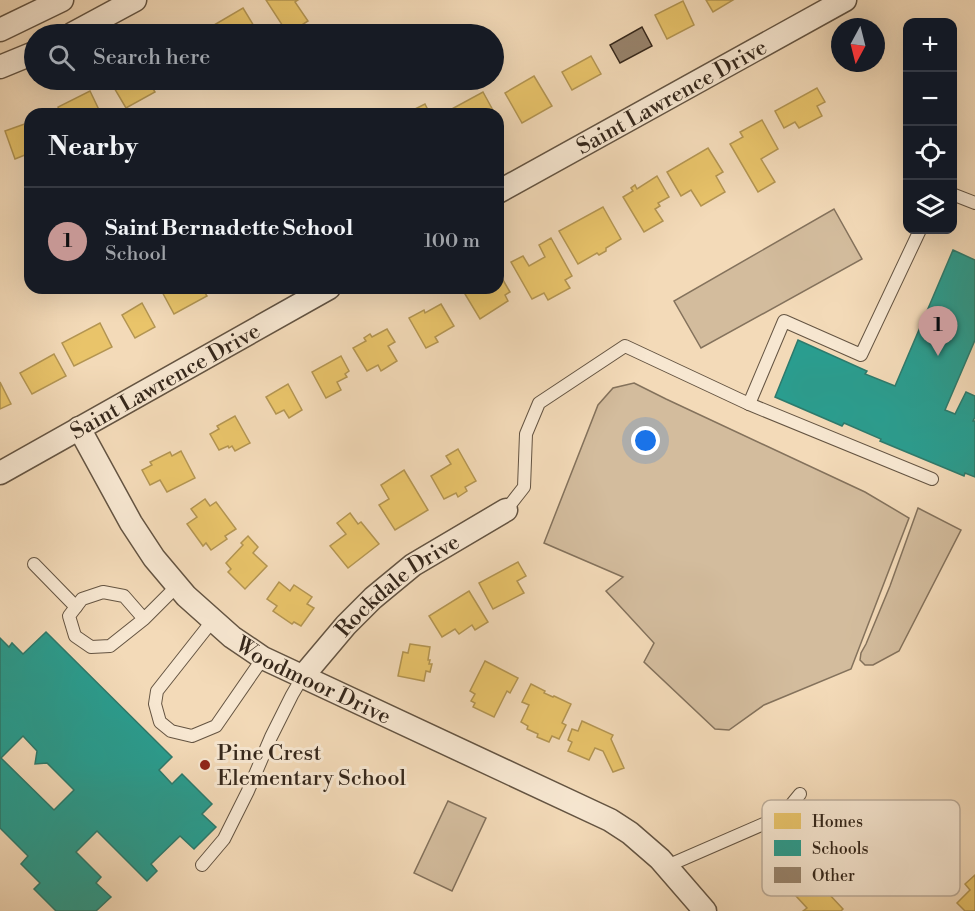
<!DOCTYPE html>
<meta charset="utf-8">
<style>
body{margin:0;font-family:"Libre Bodoni",serif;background:#242831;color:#f1f3f6}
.controls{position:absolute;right:18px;top:18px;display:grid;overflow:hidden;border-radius:12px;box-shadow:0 6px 24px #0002}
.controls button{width:54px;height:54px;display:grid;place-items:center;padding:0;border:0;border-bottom:2px solid #363941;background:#171b24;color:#f1f3f6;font:30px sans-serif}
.compass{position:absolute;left:831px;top:18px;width:54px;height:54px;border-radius:50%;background:#171b24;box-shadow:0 6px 24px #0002;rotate:187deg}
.you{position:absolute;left:646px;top:441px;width:21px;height:21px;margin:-15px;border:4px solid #fff;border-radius:50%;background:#1a73e8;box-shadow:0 0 0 9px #1a73e833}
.badge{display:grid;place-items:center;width:39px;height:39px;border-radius:50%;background:#c59692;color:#111;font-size:20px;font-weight:700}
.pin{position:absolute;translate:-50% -50px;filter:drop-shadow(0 2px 3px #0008)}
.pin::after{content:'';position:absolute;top:32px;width:21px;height:18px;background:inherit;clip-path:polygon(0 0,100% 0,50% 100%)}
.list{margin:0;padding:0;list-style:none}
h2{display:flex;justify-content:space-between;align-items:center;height:78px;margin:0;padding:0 24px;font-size:26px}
h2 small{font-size:20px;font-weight:400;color:#9ea1a6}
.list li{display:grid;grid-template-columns:39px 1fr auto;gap:18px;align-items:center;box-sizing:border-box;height:108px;padding:0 24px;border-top:2px solid #363941}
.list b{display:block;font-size:22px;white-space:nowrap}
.list p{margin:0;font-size:20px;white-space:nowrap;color:#9ea1a6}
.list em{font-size:20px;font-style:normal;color:#9ea1a6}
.icon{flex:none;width:33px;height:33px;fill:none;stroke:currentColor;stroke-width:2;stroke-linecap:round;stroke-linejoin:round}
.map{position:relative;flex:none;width:975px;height:911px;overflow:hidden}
.search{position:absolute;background:#171b24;box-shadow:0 6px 24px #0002;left:24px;top:24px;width:480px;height:66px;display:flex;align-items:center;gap:15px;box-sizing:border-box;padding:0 21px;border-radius:33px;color:#9ea1a6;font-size:22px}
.panel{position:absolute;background:#171b24;box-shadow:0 6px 24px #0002;left:24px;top:108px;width:480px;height:186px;border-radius:18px}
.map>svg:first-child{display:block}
</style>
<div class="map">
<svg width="975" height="911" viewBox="0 0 975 911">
<rect width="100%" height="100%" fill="#f3dab8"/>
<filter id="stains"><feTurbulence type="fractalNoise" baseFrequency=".00333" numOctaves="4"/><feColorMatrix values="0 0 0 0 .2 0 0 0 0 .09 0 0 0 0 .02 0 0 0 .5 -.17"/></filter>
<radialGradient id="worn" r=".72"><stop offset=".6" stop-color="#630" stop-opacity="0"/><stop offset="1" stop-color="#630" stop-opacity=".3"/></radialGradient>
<g fill="#d3bc9d" stroke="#84725c" stroke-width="1.5">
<path d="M834,209L862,259L701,348L674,301Z"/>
<path d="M634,383L666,399L865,492L909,518L851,669L764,705L729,730L715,729L644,662L654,643L606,591L623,577L544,543L598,405L613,388Z"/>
<path d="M918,508L961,530L899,651L873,665H865L860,660L861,653L866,644L890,586Z"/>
<path d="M448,801L486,818L452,891L414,873Z"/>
</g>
<g fill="#e9c46a" stroke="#b39552" stroke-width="1.5">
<path d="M266,0H298L295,2L308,21L288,34Z"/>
<path d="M706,0H733L713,12Z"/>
<path d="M683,1L694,25L667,39L655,15Z"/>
<path d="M243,8L257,31L250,34H220L214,25Z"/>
<path d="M591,56L601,74L572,90L562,72Z"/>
<path d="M534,76L552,106L522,123L505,93Z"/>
<path d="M113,80H148L155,92L126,108L110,81Z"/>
<path d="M817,88L825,102L817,106L822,116L799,128L795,122L784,128L775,111Z"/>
<path d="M90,91L101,114H61L58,107Z"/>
<path d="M483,92L495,114H450L448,111Z"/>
<path d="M425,104L430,114H405Z"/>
<path d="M762,120L778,149L761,159L775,182L758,192L730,144L743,137L740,132Z"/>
<path d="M30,122V153L15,159L5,131Z"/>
<path d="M708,148L723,172L716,176L725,192L701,206L691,190L681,196L667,172Z"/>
<path d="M657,176L669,197L658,203L660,206L655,209L663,221L644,232L623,197L633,191L631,188L635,185L637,189Z"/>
<path d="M603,207L621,239L606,248V251L599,255L597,253L578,264L559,231Z"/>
<path d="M551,238L572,276L565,280L570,288L548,300L544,293L532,299L511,262L523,256L529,266L545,257L539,245Z"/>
<path d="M503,280L510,292L505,295L508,301L480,319L462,289L464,288H498V283Z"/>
<path d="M160,288H202L207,296L174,314Z"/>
<path d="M142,303L155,327L135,338L122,315Z"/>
<path d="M441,304L454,326L435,337L438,342L426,348L409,318L424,310L425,313Z"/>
<path d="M100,323L112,347L74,366L62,343Z"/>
<path d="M387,329L395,342L388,346L397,361L381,371L378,365L367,371L353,348L366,341L364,338L370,334L372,337Z"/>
<path d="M54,354L66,376L32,394L20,373Z"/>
<path d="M341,356L349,371L345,374L347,377L337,382L341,390L326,398L312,372Z"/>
<path d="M0,382L11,404L0,409Z"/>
<path d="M288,384L302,410L289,418L284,410L276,414L266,397Z"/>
<path d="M235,416L250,443L235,451L232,446L229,448L228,446L219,450L210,434L219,429L217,426Z"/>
<path d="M458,449L476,481L465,487L467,491L458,497L456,493L444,499L431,476L451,464L446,456Z"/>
<path d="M181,451L195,478L167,492L160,480L150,485L142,470L152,465L150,462L170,452L172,456Z"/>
<path d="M404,470L428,510L395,530L379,505L389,499L381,485Z"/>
<path d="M205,499L210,506L216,502L236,529L225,536L227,539L211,550L206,543L203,546L187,524L197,517L191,509Z"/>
<path d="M350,513L358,524L361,522L379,544L348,568L330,546L346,534L337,523Z"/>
<path d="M248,536L258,547L253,553L267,566L245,589L228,572L231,569L226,563L243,545L241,543Z"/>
<path d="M518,562L526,576L517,581L524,593L493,609L479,583Z"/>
<path d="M279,582L290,591L294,585L312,597L307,604L314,608L301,626L294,622L292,624L273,611L277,606L267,599Z"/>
<path d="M469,591L488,622L475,630L472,625L459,634L455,629L442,637L429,616Z"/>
<path d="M410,644L430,647L428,660H430L429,664H432L430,672L426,671L424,681L398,676L403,652L408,653Z"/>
<path d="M485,661L518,678L510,693L507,691L494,717L473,707L475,703L471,701L475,694L470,691Z"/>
<path d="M531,684L545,691L544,693L553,697L554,696L571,704L562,723L566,725L559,739L552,736L549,742L537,737L538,734L527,729L528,726L521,722L529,705L522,702Z"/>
<path d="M582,721L613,735L611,739L624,768L613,772L603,751L595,748L589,760L568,751L572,742L568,740L572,729L578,731Z"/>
<path d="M794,844L821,872L814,878L843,909L841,911H803L807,908L796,896L802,891L789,877L787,880L770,862L781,851L784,853Z"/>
<path d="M975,875V911H965L957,903L970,890L965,884Z"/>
</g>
<g fill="#2a9d8f" stroke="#2d7a6c" stroke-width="1.5" fill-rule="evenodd">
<path d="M953,250L975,260V340L945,410L955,414L966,392L975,396V417L973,421H975V477L965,473L964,476L880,441L881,439L844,423L842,426L775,397L798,340L867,371L865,374L895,386Z"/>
<path d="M46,632L172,757L159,770L172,784L182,774L212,804L202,814L216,827L194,849L180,836L151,864L157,871L147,881L97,831L76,852L101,877L96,883L111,897L96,911H56L34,889L40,883L21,864L28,856L0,828V638L9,647L12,643L23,654ZM23,736L37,751L35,764L47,763L74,790L54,810L1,758Z"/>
</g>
<path fill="#98846d" stroke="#35271b" stroke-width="1.5" d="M642,27L652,46L620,63L610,45Z"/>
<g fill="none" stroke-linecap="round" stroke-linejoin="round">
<g stroke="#645442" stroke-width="14">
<g id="lane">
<path d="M952,194L975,203"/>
<path d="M749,404L784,321L861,355L920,230"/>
<path d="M506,510L524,487L526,434L539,403L625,346L749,404L932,479"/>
<path d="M34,564L76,607"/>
<path d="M144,619L124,596L103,592L82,599L69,616L75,636L91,647L110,646L144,619L177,586"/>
<path d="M213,620L157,691L155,704L160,722L171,731L192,736L216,726L263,658"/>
<path d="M202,865L224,839L248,791L271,737L292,695L303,676"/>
<path d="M667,866L782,816L800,794"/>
</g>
</g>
<g stroke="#645442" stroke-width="25">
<g id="street">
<path d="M0,30L62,0"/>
<path d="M72,34L135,0"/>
<path d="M0,67L34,53"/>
<path id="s1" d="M498,192L845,0"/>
<path id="s2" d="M79,428L131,523L154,558L186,596L232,637L263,658L610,820L630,833L660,859L705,911"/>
<path id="s3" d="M0,473L329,288"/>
<path id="s4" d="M303,676L346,625L373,598L413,565L506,510"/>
</g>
</g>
<use href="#lane" stroke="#f7e7d1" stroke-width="12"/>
<use href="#street" stroke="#f7e7d1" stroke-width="22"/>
</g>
<circle fill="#8f2418" stroke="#f7e7d1" stroke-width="2" cx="205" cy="765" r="6"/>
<g text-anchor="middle" stroke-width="6" stroke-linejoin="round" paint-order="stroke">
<g font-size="22" fill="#35271b" stroke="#f7e7d1">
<text dy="8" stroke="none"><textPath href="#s1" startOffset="198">Saint Lawrence Drive</textPath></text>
<text dy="8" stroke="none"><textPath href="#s3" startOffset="189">Saint Lawrence Drive</textPath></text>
<text dy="8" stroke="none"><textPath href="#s4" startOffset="132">Rockdale Drive</textPath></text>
<text dy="8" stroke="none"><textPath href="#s2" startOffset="354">Woodmoor Drive</textPath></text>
</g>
<g font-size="22" fill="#35271b" stroke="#f7e7d1" text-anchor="start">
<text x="217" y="760">Pine Crest<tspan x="217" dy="25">Elementary School</tspan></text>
</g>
</g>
<rect x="762" y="800" width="198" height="96" rx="9" fill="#f7e7d1" stroke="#bdad9a" stroke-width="1.5"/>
<rect x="774" y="813" width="27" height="16" fill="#e9c46a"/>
<rect x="774" y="840" width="27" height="16" fill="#2a9d8f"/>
<rect x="774" y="867" width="27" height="16" fill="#98846d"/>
<g font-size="16" fill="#35271b">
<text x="812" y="827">Homes</text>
<text x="812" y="854">Schools</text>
<text x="812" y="881">Other</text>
</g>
<rect width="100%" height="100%" filter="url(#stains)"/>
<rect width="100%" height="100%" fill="url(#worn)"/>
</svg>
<div class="controls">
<button>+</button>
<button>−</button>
<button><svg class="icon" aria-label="locate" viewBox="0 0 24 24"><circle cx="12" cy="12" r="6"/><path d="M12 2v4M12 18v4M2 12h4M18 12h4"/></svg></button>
<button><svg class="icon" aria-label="layers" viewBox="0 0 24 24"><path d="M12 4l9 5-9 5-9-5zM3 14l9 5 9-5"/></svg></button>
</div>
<svg class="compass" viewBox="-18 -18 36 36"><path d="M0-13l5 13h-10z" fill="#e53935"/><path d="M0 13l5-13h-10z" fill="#9ea1a6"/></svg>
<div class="you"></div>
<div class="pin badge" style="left:938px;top:356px">1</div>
<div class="search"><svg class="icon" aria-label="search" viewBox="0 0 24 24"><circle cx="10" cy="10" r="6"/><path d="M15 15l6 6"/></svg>Search here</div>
<section class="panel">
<h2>Nearby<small></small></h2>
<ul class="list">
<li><span class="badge">1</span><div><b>Saint Bernadette School</b><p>School</p></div><em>100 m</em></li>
</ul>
</section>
</div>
